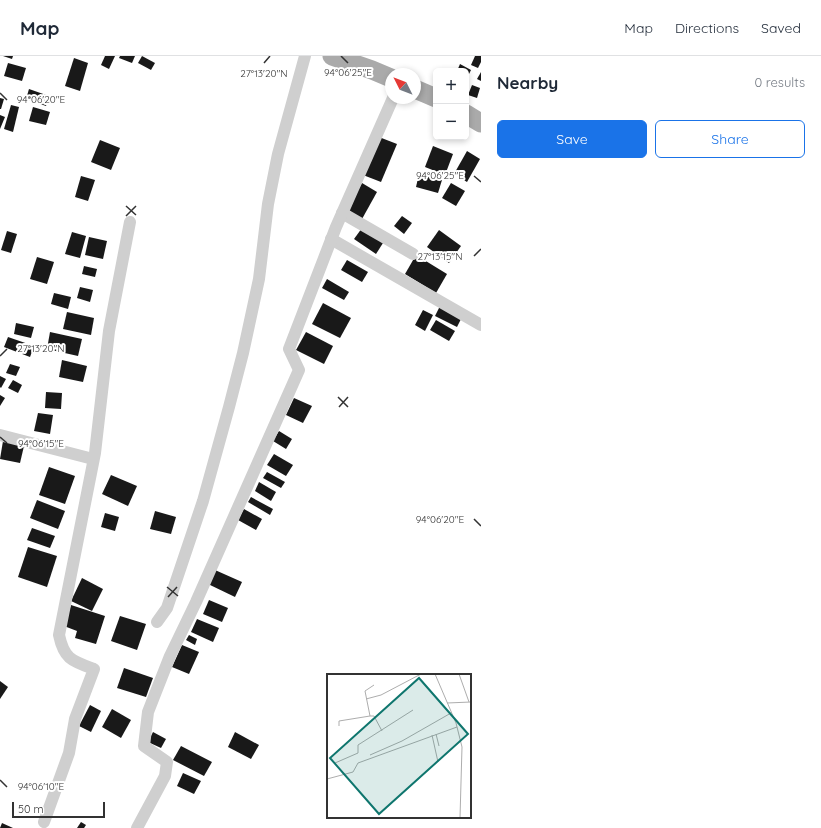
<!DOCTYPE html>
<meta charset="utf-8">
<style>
body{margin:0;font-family:Quicksand,sans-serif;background:#f2f2f3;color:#1f2937}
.controls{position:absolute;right:12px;top:12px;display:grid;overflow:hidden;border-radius:6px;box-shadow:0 2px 6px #0003}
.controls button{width:36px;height:36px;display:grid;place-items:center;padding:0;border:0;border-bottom:1px solid #e0e1e3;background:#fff;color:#1f2937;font:20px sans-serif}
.compass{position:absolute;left:385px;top:12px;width:36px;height:36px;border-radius:50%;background:#fff;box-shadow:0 2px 6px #0003;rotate:312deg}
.scale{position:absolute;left:12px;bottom:10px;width:93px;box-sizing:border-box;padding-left:4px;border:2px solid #323232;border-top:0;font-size:11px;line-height:14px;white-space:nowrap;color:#323232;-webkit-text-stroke:3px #fff;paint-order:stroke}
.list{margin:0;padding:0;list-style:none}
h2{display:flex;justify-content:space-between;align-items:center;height:52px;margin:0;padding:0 16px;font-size:17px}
h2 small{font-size:13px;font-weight:400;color:#747a83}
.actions{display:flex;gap:8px;padding:12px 16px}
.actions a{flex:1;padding:9px 0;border:1px solid #1a73e8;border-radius:6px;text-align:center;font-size:14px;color:#1a73e8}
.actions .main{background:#1a73e8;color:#fff}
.map{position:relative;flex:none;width:481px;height:772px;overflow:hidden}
header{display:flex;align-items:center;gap:24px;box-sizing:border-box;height:56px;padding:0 20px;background:#fff;border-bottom:1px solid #e0e1e3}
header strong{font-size:19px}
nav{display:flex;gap:22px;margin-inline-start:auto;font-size:14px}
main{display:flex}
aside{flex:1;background:#fff}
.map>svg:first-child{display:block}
</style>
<header>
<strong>Map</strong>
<nav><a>Map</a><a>Directions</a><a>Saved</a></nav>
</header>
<main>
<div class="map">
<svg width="481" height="772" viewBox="0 0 481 772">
<rect width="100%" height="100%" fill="#fff"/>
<g fill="#191919">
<path d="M3,0H13L12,3Z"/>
<path d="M105,0H115L109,13L101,9Z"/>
<path d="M120,0H135L132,7L119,2Z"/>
<path d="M142,0L155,7L151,14L138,7Z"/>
<path d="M475,0H481V6L478,12L471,9Z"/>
<path d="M74,2L88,7L80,35L65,30Z"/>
<path d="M8,7L26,12L22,25L4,20Z"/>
<path d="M460,8L471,14L466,24V15H457Z"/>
<path d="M481,16V25L477,23Z"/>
<path d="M472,29L480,32L477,42L468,39Z"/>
<path d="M29,33L49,40L46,50L26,43Z"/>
<path d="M0,42L4,43L1,53H0Z"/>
<path d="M11,49L19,51L13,76L4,73Z"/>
<path d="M33,51L50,56L46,69L29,65Z"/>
<path d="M0,59L5,61L0,73Z"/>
<path d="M379,81L397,88L381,126L363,119Z"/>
<path d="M100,84L120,92L111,114L91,106Z"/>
<path d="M433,90L453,98L445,119L425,111Z"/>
<path d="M467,95L480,103L467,126L454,118Z"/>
<path d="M419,118L442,124L438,137L416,131Z"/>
<path d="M81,120L95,124L88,145L75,141Z"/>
<path d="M362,127L377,136L362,163L347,155Z"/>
<path d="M451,127L465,135L456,150L442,142Z"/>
<path d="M402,160L412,167L404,178L394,170Z"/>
<path d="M362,172L383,187L376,198L354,183Z"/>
<path d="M439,174L461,190L449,207L427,191Z"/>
<path d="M7,175L17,178L11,197L1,194Z"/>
<path d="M72,176L86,180L80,202L65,198Z"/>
<path d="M89,181L107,185L103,203L85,199Z"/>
<path d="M416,199L447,218L436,237L405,218Z"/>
<path d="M37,201L54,206L47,228L30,223Z"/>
<path d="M347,204L368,216L362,226L341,214Z"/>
<path d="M84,210L97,213L95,221L82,218Z"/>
<path d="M327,223L349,236L344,244L322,232Z"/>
<path d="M80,231L93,234L90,246L77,242Z"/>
<path d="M54,237L71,241L68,253L51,248Z"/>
<path d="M323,247L351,262L340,282L312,268Z"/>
<path d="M441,248L463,259L457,271L435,260Z"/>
<path d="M423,254L433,259L425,275L415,269Z"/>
<path d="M67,256L94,262L91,279L63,273Z"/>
<path d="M436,264L455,275L449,285L430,274Z"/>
<path d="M16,267L34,271L31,282L14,278Z"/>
<path d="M50,276L82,283L78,300L47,293Z"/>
<path d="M306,276L333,290L324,308L296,294Z"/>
<path d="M8,281L34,290L30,301L4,291Z"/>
<path d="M62,304L87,310L83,326L59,321Z"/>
<path d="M10,308L20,311L16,320L6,317Z"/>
<path d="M0,320L6,323L1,332L0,331Z"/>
<path d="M13,324L22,329L18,337L8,332Z"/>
<path d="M46,336L62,337L61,353L45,352Z"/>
<path d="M0,339L5,342L0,350Z"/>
<path d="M294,342L312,350L303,367L286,359Z"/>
<path d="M38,357L53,359L50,378L34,375Z"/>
<path d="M279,375L292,383L286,393L273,385Z"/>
<path d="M3,385L24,390L20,407L0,403Z"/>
<path d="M274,398L293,409L286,420L267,409Z"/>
<path d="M49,411L75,420L65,448L39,439Z"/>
<path d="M267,416L285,426L281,432L263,422Z"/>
<path d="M111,419L137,430L128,450L102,438Z"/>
<path d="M259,426L276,436L271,445L255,435Z"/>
<path d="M251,441L273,453L270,459L248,446Z"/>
<path d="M37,444L65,455L58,473L30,462Z"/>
<path d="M244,453L262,463L256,474L238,464Z"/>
<path d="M155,455L176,461L171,478L150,473Z"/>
<path d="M105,457L119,461L115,475L101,471Z"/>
<path d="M32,472L55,480L50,492L27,484Z"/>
<path d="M28,491L57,500L47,531L18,521Z"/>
<path d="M215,514L242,526L235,541L208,528Z"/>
<path d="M82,522L103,533L92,555L71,545Z"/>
<path d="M209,544L228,552L222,566L203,558Z"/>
<path d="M71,549L105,560L96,588L75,582L77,575L64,570Z"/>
<path d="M120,560L146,568L137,594L111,585Z"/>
<path d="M197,563L219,572L213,586L191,576Z"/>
<path d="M189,579L197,583L195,589L186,584Z"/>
<path d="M182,589L199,596L189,618L172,611Z"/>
<path d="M124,612L153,622L146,641L117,632Z"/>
<path d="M0,625L8,631L0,643Z"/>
<path d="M90,649L101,655L91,676L79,670Z"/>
<path d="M112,653L131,664L121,682L102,671Z"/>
<path d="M153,676L166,683L161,692L148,686Z"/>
<path d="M235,676L259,689L251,703L228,691Z"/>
<path d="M181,690L212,706L204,720L173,704Z"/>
<path d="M183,717L201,725L194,738L177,730Z"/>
<path d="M81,766L86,769L84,772H77Z"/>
<path d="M2,767L13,772H0Z"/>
</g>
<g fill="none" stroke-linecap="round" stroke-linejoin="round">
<g stroke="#cfcfcf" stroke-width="12">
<path d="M342,157L413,198"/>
<path d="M331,183L481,269"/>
<path d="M0,379L93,403"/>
<path d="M157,566L167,552L203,445L229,351L243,297L259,223L268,148L278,98L305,0"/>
<path d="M44,766L69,697L75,663L94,613C72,605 64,603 59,579L95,397L109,275L130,166"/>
<path d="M137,772L165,720L167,706L144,690L148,656L170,600L196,546L299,314L289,293L336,171L393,42"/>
</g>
<g stroke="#aaa" stroke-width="19">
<path d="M332,0L372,14L391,22"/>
<path d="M415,33L436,42"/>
<path d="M466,58L481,67"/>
</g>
</g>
<path fill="none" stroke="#323232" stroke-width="1.5" d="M341,0L348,7M264,7L270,0M0,37L7,44M474,120L481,126M126,150L136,159M126,160L136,150M474,200L481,193M0,300L7,293M338,341L348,351M339,351L348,341M0,381L7,387M474,463L481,470M167,531L178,540M168,541L177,531M0,724L7,731"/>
<g transform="translate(327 618)">
<rect width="144" height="144" fill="#fff"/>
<path fill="none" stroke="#adadad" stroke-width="1" d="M108,0L129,49L135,73L133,144M132,0L142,28M39,25L54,21L94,0M120,29L144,28M43,42H47L55,57M12,52V47L43,42L38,17L47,11M109,60L112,72M105,61L111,88M43,81L75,67L124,39M8,89L31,79V71L86,36M0,105L26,98L31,89L130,53"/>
<path fill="#0f766e" fill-opacity="0.15" stroke="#0f766e" stroke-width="2" d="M92,4L141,60L52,140L3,84Z"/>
<rect width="144" height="144" fill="none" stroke="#323232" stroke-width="2"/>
</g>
<g font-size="10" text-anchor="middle" fill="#323232" stroke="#fff" stroke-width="4" stroke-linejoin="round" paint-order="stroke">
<text x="348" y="20">94°06'25"E</text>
<text x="264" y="21">27°13'20"N</text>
<text x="41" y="47">94°06'20"E</text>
<text x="440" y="123">94°06'25"E</text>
<text x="440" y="204">27°13'15"N</text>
<text x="41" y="296">27°13'20"N</text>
<text x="41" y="391">94°06'15"E</text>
<text x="440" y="467">94°06'20"E</text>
<text x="41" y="734">94°06'10"E</text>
</g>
</svg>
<div class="controls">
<button>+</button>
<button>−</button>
</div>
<svg class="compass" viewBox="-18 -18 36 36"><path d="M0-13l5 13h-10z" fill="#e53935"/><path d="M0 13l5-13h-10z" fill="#747a83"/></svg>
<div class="scale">50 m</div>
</div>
<aside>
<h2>Nearby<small>0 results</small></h2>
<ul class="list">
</ul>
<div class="actions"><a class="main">Save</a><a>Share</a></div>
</aside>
</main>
